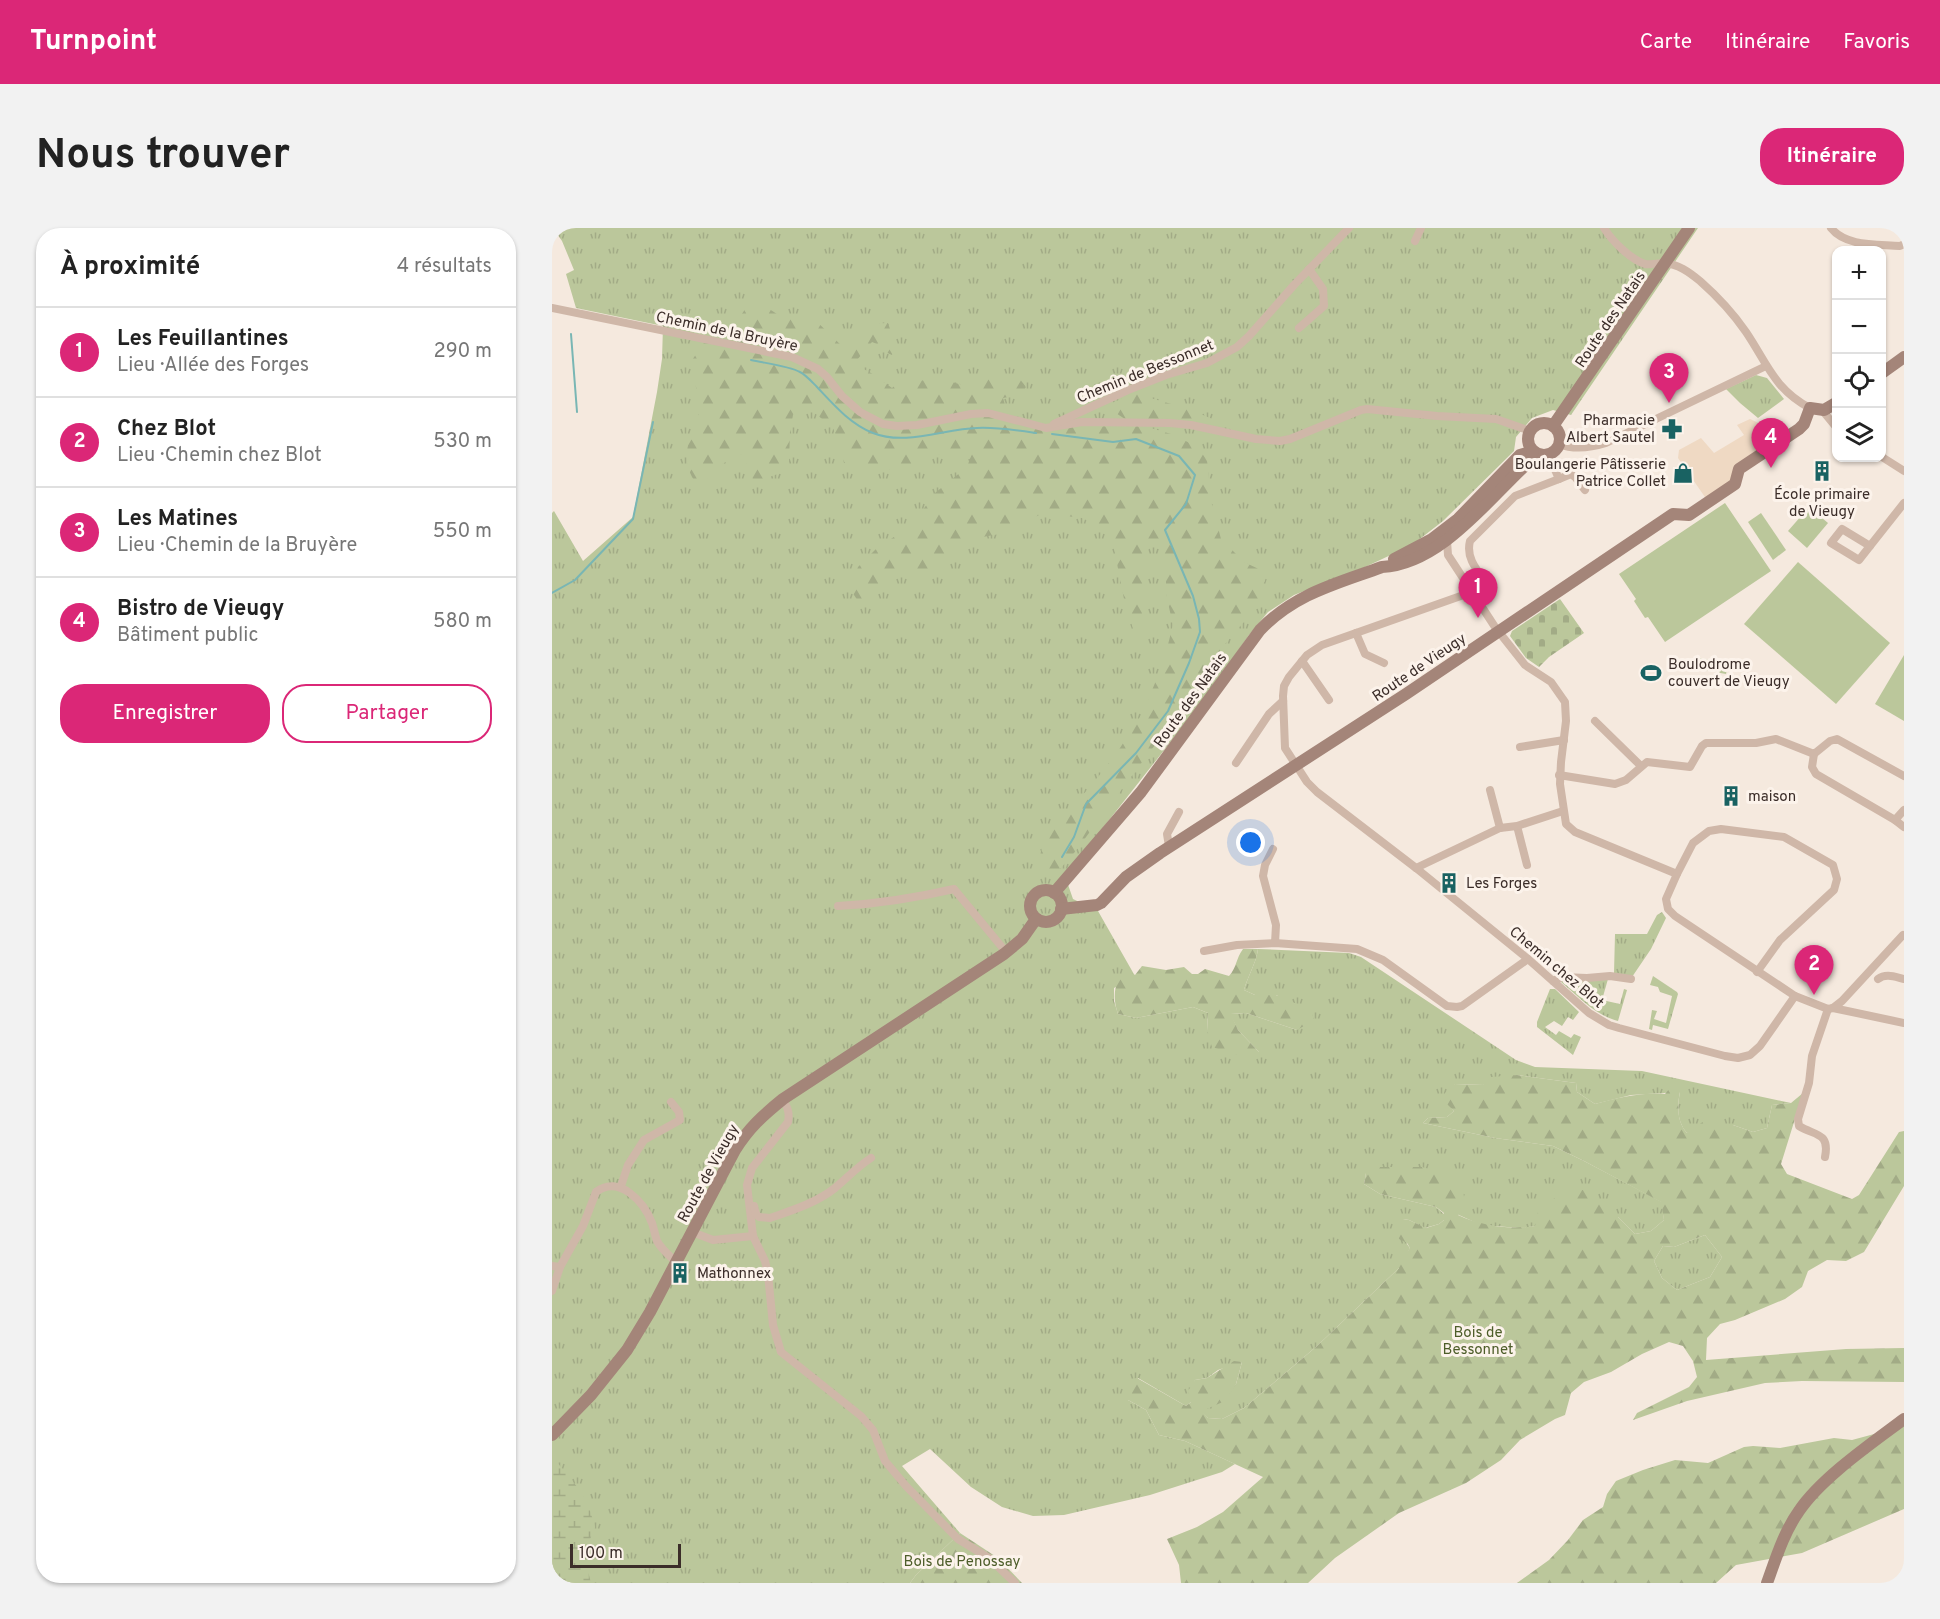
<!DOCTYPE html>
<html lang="fr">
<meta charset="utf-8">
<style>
body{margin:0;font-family:Overpass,sans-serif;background:#f2f2f2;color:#222}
.controls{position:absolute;right:18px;top:18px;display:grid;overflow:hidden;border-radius:12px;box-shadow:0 2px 4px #0004}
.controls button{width:54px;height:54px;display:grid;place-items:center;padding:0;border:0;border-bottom:2px solid #e0e0e0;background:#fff;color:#222;font:30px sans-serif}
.scale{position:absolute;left:18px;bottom:15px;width:111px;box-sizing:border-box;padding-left:6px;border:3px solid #3b2d29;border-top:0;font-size:16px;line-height:21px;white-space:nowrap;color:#3b2d29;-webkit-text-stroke:4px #fcf3eb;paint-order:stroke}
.you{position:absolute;left:699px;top:615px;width:21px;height:21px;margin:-15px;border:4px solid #fff;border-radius:50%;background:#1a73e8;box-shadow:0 0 0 9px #1a73e833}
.badge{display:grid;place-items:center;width:39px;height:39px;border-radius:50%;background:#db2777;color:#fff;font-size:20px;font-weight:700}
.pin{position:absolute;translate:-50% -50px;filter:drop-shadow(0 2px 3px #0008)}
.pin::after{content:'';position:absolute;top:32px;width:21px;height:18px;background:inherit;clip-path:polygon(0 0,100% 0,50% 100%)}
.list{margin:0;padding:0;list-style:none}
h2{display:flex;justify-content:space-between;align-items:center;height:78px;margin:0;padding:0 24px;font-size:26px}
h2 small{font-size:20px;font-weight:400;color:#767676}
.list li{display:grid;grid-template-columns:39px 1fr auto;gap:18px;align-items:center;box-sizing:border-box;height:90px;padding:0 24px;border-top:2px solid #e0e0e0}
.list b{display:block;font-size:22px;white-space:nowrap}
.list p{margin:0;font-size:20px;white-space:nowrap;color:#767676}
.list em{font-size:20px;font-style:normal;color:#767676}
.actions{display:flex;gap:12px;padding:18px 24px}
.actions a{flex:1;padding:14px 0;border:2px solid #db2777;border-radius:24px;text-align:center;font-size:21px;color:#db2777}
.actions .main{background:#db2777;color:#fff}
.icon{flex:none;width:33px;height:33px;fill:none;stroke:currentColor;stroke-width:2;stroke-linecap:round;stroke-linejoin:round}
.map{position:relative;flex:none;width:1352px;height:1355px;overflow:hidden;border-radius:24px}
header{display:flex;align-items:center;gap:36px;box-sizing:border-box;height:84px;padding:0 30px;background:#db2777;color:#fff}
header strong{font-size:28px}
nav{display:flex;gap:33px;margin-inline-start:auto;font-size:21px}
.intro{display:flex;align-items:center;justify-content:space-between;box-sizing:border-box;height:144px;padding:0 36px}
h1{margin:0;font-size:42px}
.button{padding:15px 27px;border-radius:24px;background:#db2777;color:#fff;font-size:21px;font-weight:700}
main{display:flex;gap:36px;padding:0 36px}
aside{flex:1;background:#fff;border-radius:24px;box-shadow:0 2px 4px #0004}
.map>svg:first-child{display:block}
</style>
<header>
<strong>Turnpoint</strong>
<nav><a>Carte</a><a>Itinéraire</a><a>Favoris</a></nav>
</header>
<div class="intro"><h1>Nous trouver</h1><a class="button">Itinéraire</a></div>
<main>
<aside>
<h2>À proximité<small>4 résultats</small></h2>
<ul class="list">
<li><span class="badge">1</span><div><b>Les Feuillantines</b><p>Lieu · Allée des Forges</p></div><em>290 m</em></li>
<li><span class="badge">2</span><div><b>Chez Blot</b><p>Lieu · Chemin chez Blot</p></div><em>530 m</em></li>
<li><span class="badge">3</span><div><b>Les Matines</b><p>Lieu · Chemin de la Bruyère</p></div><em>550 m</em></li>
<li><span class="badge">4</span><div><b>Bistro de Vieugy</b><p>Bâtiment public</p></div><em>580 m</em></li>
</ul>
<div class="actions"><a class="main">Enregistrer</a><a>Partager</a></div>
</aside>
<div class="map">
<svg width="1352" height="1355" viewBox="0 0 1352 1355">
<defs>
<pattern id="grass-tufts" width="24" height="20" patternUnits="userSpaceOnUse" patternTransform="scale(1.5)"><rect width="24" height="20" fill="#bbc79b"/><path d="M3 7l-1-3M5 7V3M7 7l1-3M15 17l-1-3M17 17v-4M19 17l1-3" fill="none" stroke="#a2ab86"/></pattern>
<pattern id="forest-firs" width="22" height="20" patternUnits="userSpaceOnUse" patternTransform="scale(1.5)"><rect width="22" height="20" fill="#bbc79b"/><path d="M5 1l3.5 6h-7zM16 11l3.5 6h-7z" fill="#a2ab86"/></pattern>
<pattern id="wetland-marsh" width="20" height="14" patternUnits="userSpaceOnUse" patternTransform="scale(1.5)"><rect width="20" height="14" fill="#bbc79b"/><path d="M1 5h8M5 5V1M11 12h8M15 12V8" fill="none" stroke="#a2ab86"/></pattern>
<pattern id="cemetery-stones" width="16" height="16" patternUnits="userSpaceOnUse" patternTransform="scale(1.5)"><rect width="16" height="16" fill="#bbc79b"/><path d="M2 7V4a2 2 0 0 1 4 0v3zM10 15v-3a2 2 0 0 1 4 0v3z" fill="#a2ab86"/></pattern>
</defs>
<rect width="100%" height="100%" fill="#f5e9de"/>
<g fill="url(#grass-tufts)">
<path d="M1,0H1146L1019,187L1001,182L980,190L964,209L962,223L891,293L860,317L811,340L742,367L716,384L697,407L650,474L513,648L521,671L546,683L583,748L562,760V773L566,786L584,790L641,779L656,785L655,803L707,824L686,802L678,786L694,785L745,802L725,767H703L692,762C696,747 704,736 706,721L797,725L809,729L964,832L983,839L1090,843L1239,875L1220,877L1215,900L1201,904L1181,897L1135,905C1125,894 1125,879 1128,864L1079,867L1043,876L1025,864L1024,855L965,847L931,857L903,856L897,877L902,883L895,889L876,890L871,895L943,910L1001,918L1032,933L1110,974L1112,992L1099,1003L1083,1006L1066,989L968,1000L929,997L814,945L812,956L828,966L884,979L892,986V992L887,996L873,1000L857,992L851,991L855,1016L858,1020L847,1040L765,1118L692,1180L670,1191L656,1190L649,1183L684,1156L690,1134L666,1142L655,1150L643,1152L639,1174L634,1178L586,1150L576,1172L594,1182L607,1207L633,1213L683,1236L670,1244L598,1267L512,1287L481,1288L450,1279L419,1259L378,1221L350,1238L408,1305L364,1347L358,1355H0V285L2,283L31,333L81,289L105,164L110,131L111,98L24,80L14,46L22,42L10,13Z"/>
<path d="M1204,147L1215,150L1232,171L1206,190L1188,175L1174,161Z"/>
<path d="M1110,684L1114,690L1099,721L1080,749L1062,745L1063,706H1095L1105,687Z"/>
<path d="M1101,748L1125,764L1126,766L1116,801L1101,797L1100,802L1097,801L1100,782L1105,783L1102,791L1114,795L1120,768L1108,764L1106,759L1098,757Z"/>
<path d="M1056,751L1050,772L1068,776L1072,761L1075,762L1066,793C1043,787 1027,769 1009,754L1010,752Z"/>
<path d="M998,761H1003L1027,784L1021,792L1016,789L1010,798L1002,793L993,799L1004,807L1007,803L1019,810L1022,806L1029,809L1021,827L985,799V794Z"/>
<path d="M1153,1007L1170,1029L1158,1049L1125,1062L1110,1050L1102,1033L1111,1018L1122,1019Z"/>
</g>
<g fill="url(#forest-firs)" fill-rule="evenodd">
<path d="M208,74C229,89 231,94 257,86L294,122C309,109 315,94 336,95L344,119L340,127C332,124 329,117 320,114L305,132L306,138L319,145L340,160L347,154L376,152L392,148L403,155L416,158L433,150H467L474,159L466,167L451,170L453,177L478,199L592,198L619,206L642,217L655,231L659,273L669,311L692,334L715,345L707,376L673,416L630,481L522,625L508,641L488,647V628L492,611L543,553L566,523L590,486L611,436L621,397L614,366V337L608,321L600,314C589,329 591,385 589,406L582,404L572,371L561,315L552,301L530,290L491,285L453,305L425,310L404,319L385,332L377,345L351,346L329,359L310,379L298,361L306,339L325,320L348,305L363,293L383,265L415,239L423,217L377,229L364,238L349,242L324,241L292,235L288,217L281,200L258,181L247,177L241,187L238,203L237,235L231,244L204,254L197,247L193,229L189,226L170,236L161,249L144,255C131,238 134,218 141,199C145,191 149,183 148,175L138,135L154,112L180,100L194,80Z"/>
<path d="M585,164L595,169L640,182L669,195L629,199L573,191L553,178Z"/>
<path d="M691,721H706C704,736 696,747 692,762L703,767H724L759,782L762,792L745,802L694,785L679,786L686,802L707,824L703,833L660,819L655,803L656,785L641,779L584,790L566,786C561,771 562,762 567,748L576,743L583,747L590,738L614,742L632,739L640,746H646L653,741L677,748C685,739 684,730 691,721Z"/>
<path d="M965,847L1024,855L1025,864L1043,876C1066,870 1089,864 1113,866L1118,860L1128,864C1125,878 1125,894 1135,905L1152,893L1181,897L1201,904L1215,900L1220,877L1239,875L1251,865L1229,936L1235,946L1300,971L1307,967L1347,904L1352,903V958L1312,1024L1294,1033L1275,1032L1256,1043L1250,1059L1233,1071L1183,1092L1168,1096L1155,1110L1154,1132L1294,1121L1352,1120V1154L1250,1153L1213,1155L1135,1173L1081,1192L1085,1185L1137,1159L1145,1149L1141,1133L1131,1118L1117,1114L1090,1126L1059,1144L1032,1154L1019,1165L1013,1187L1003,1191L968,1212L949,1232L914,1255L847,1285L783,1330L756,1355H629L627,1337L615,1311L645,1299L671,1284L711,1249L633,1213L607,1207L594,1182L576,1172L574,1153L585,1150L634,1178L639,1174L636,1163L643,1152L655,1150L682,1133L690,1134L684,1156L673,1173L650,1183L656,1190L670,1191L692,1180L765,1118L847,1040V1035L858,1020L855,1015L847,1011L844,1001L845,995L851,991L857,992L874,1000L887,996L892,992V985L884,979L828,966L812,956L814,945L820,939H870L900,948L911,961L913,977L906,987C930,998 957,1002 983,998L986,984L1012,962H1032L1066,989L1083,1006L1099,1003L1112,992L1109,974L1032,933L1001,918L943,910L871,895L876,890L895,889L902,883L894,875L893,865L903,856L931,857L939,849ZM1153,1007L1170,1029L1158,1049L1125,1062L1110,1050L1102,1033L1111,1018L1122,1019Z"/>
<path d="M1352,1196V1281L1250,1325L1184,1337L1164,1355H965L997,1332L1016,1312L1031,1292L1051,1279L1055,1266L1064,1253L1091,1242L1123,1232L1156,1235L1192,1219L1201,1218L1228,1220L1282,1210L1300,1212L1348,1199Z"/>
<path d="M408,1305L446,1330L470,1355H358L364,1347Z"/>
</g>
<path fill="url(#wetland-marsh)" d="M0,1228L26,1260L36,1276L43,1299L36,1316V1343L39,1355H0Z"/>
<path fill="url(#cemetery-stones)" d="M1008,371L1032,405L997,429L987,439L974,430L958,408L960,403Z"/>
<g fill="#bbc79b">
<path d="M1173,275L1219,343L1113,414L1096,389L1093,390L1082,373L1084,371L1067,346Z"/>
<path d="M1257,279L1276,295L1255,320L1236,303Z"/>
<path d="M1209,285L1234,322L1221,332L1196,294Z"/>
<path d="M1246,334L1338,415L1284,476L1192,396Z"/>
<path d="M1352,427V493L1323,476Z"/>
<path d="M1143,429L1176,435L1174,446L1141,440Z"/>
</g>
<path fill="#efd9c3" d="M1198,191L1211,197L1222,214L1181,253L1155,272L1126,230L1127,222L1149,210L1162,225L1192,207L1185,197Z"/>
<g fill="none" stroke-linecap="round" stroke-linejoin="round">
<g stroke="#79b6b4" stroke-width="2">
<path d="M19,106L25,184"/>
<path d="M199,132C212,135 237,138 248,144C254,147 260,154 265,159C281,176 298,196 321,205C353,218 392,201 425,200C445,199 464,202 484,205"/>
<path d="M500,206L561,214L584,211L627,228L643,247L634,276L613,302L641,368L647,391L648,404L637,435L616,483L584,525L534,576L522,609L510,629"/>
<path d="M0,365L23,352L81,291L101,194"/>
</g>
<g stroke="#cfb7a8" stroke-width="8">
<path d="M1052,0C1060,13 1078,31 1093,36C1098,37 1106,35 1112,35C1126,36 1137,44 1148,53C1165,68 1181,85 1194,104C1215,135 1222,161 1258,180"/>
<path d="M1279,0C1294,19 1326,16 1348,18L1352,16"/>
<path d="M863,13L869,0"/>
<path d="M0,80L240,129L266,141L275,149L290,168L308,184L331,196L345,198L365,197L419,186L436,185L494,200L530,194L618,195L639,197L704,211L728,213L738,211L809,182L815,181L885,188L944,191L978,203"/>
<path d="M747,100L772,78L771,61L757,41"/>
<path d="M1270,182L1284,199"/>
<path d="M502,196L576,162L614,147L655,135L685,119L697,108L742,57L797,0"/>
<path d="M1007,216C1022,222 1038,220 1054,215L1214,138"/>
<path d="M1330,229L1352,243"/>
<path d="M1007,251L1019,246L1024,250L1033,262"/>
<path d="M1290,301L1318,318L1307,332L1279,315Z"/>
<path d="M895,313L896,327L943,399L973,437L999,454L1013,474L1014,493L1009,534L1008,556L1014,596L1023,604L1125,646L1114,671L1116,681L1123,688L1243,768"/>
<path d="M1318,318L1352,275"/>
<path d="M938,360C928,345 913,332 918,313L963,268L1007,251L1000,235L999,225"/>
<path d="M920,364L770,417L755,427L737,449L732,458L731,468L733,520L755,554L765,564L864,640L976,731L1037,785L1057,797L1067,800L1173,828L1186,830L1198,827L1208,818L1243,768L1276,781L1281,780L1290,773L1351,707"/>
<path d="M804,405L813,426L832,435"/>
<path d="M750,433L777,472"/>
<path d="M1043,493L1089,538"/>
<path d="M968,519L1012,512"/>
<path d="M1262,526L1260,539L1264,546L1343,592L1352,599"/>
<path d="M684,535L717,486L731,473"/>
<path d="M1007,547L1063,556L1074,552L1095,534L1138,539L1150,518L1154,515H1204L1224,511L1262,526L1278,513L1285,511L1352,548"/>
<path d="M938,562L948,600"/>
<path d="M1343,592L1352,582"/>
<path d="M965,598L975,637"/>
<path d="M617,618L615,606L627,584"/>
<path d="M721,621L713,637L711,648L724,697L723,715"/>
<path d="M864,640L948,600L965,598L1011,583"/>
<path d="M1125,646L1141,615L1157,603L1169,601L1232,609L1281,637L1285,651L1282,662L1228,712L1205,744"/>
<path d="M286,678C326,676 363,670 402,661L454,724"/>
<path d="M652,723L685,717L723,715L805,721L831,732L895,778L905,779L910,778L976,731"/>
<path d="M1326,751C1334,745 1343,749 1352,751"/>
<path d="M1001,753L1010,749L1035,750L1058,748L1079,751"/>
<path d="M1281,780L1352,795"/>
<path d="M231,871C235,879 238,884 236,894L200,940L195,957L201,1008L213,1033L216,1046L221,1097L229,1124L309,1188L321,1202L333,1233L354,1258L406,1311L437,1330L463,1355"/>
<path d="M1273,929C1278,904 1263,908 1247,898L1246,891L1257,855L1260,828L1276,781"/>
<path d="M69,958L76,937L92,912L128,892L127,884L119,874"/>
<path d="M202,978L204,986L207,989L218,990C241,982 264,975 283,960C295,950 305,939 319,930"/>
<path d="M140,1004L161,1012L201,1008"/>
<path d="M0,1038L8,1039L31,998L44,964C67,946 92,974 100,995C102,1001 103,1007 105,1013C110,1022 117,1027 124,1034"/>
<path d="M0,1063L8,1039"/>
</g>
<g stroke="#a48579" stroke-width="12">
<path d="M1330,145L1352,129"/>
<circle cx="992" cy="211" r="16"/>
<path d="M1001,198L1137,0"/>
<path d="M842,331L880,311L906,291L968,227L981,223"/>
<circle cx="494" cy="678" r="16"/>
<path d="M502,665L589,564L708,402C744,365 784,356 830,339C889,336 937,270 978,233L981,223"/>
<path d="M509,681L545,677L549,675L574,649L608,625L854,466L1121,286L1137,287L1183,256L1187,241L1247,201L1252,196L1258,180L1272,182L1284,175"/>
<path d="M0,1207L39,1167L75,1122L98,1084L183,922C197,900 210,888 231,871L452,726L470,711L484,691"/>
<path d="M1215,1355C1224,1330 1232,1304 1247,1283C1269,1250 1320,1215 1352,1191"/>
</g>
</g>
<defs>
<g id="pharmacy-bare" transform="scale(1.62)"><path d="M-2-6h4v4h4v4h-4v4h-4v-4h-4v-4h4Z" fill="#196262" stroke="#fcf3eb" stroke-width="2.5" paint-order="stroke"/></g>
<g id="building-bare" transform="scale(1.62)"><path d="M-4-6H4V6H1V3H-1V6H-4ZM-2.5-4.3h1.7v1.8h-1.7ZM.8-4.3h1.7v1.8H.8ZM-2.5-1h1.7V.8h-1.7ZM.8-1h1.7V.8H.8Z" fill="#196262" stroke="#fcf3eb" stroke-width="2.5" paint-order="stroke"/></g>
<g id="shop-bare" transform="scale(1.62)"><path d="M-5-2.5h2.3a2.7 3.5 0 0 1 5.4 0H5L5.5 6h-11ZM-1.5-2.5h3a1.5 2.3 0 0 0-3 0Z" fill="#196262" stroke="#fcf3eb" stroke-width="2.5" paint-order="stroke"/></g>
<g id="stadium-bare" transform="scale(1.62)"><path d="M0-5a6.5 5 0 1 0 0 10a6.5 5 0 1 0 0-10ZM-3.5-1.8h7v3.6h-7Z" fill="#196262" stroke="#fcf3eb" stroke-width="2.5" paint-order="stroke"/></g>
</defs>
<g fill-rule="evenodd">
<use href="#pharmacy-bare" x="1120" y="201"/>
<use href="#building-bare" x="1270" y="243"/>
<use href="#shop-bare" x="1131" y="245"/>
<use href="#stadium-bare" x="1099" y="445"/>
<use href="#building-bare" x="1179" y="568"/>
<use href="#building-bare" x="897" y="655"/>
<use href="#building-bare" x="128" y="1045"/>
</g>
<g text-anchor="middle" stroke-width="6" stroke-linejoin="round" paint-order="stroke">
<g font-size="15" fill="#3b2d29" stroke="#fcf3eb">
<text transform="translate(1058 91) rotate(-56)" y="5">Route des Natais</text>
<text transform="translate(175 103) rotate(12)" y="5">Chemin de la Bruyère</text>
<text transform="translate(593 143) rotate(-22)" y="5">Chemin de Bessonnet</text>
<text transform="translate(867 439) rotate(-34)" y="5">Route de Vieugy</text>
<text transform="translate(638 472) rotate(-54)" y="5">Route des Natais</text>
<text transform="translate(1005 739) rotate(40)" y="5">Chemin chez Blot</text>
<text transform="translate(156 945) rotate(-61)" y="5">Route de Vieugy</text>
</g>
<g font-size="15" fill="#3b2d29" stroke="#fcf3eb" text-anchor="start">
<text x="1103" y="197" text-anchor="end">Pharmacie<tspan x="1103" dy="17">Albert Sautel</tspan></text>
<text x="1114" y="241" text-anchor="end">Boulangerie Pâtisserie<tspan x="1114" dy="17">Patrice Collet</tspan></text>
<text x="1270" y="271" text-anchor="middle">École primaire<tspan x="1270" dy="17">de Vieugy</tspan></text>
<text x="1116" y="441">Boulodrome<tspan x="1116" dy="17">couvert de Vieugy</tspan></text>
<text x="1196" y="573">maison</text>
<text x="914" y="660">Les Forges</text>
<text x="145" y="1050">Mathonnex</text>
</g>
<g font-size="15" fill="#4d5d29" stroke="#fcf3eb">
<text x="926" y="1109">Bois de<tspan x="926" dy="17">Bessonnet</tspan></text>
<text x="410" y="1338">Bois de Penossay</text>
</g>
</g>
</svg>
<div class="controls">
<button>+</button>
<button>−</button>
<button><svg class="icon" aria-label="locate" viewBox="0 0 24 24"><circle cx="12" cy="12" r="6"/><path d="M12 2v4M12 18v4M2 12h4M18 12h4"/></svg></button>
<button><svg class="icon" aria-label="layers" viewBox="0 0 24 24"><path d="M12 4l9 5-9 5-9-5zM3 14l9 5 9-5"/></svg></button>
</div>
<div class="scale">100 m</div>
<div class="you"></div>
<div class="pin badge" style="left:926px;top:390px">1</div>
<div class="pin badge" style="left:1262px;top:767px">2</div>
<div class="pin badge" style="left:1117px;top:175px">3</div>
<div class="pin badge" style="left:1219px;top:240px">4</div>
</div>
</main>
